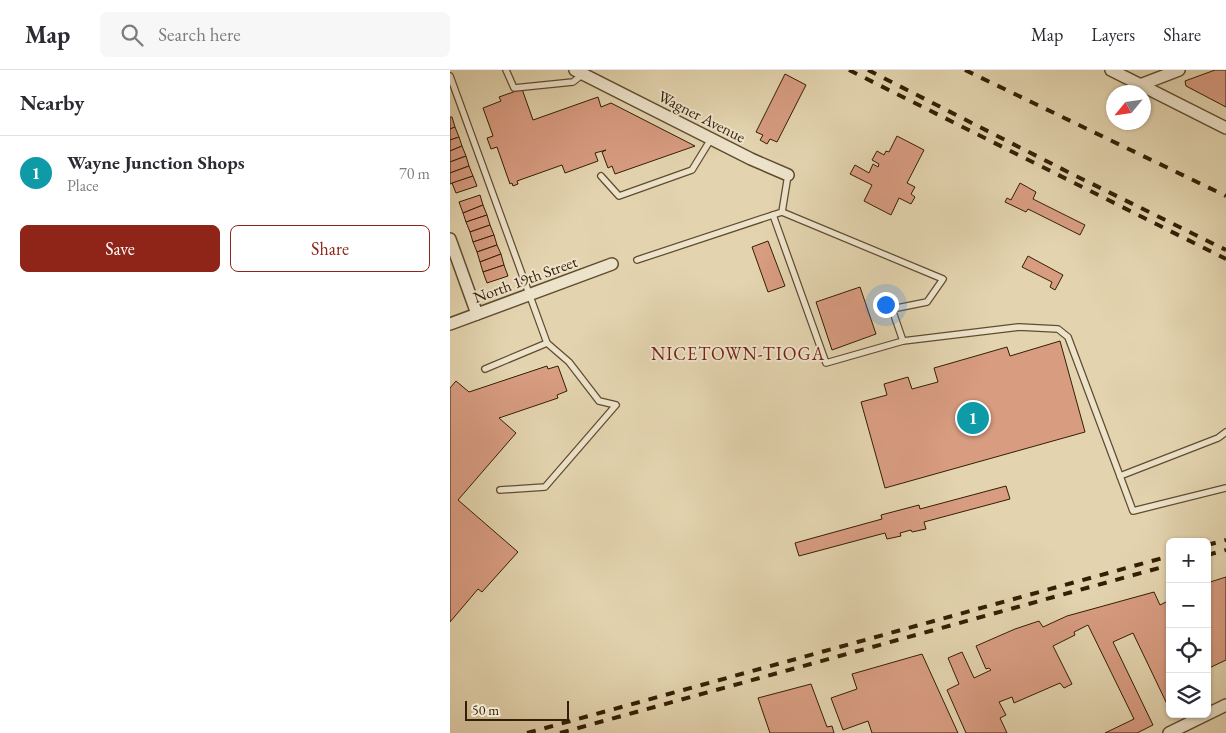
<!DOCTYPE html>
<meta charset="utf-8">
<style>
body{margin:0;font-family:"EB Garamond",serif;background:#f7f7f7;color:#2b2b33}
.controls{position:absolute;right:15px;bottom:15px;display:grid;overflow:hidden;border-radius:8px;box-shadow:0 1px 4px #0004}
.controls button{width:45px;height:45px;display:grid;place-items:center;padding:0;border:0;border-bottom:1px solid #e1e1e2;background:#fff;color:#2b2b33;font:25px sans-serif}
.compass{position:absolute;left:656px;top:15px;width:45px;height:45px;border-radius:50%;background:#fff;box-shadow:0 1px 4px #0004;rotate:241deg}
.scale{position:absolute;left:15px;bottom:12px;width:104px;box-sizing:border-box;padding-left:5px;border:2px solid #341e04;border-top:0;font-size:14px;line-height:18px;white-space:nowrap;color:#341e04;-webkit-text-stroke:4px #ede3cb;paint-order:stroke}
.you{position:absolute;left:435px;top:234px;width:18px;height:18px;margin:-12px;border:4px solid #fff;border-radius:50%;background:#1a73e8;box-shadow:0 0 0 8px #1a73e833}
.badge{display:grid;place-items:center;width:32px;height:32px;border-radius:50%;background:#8f2418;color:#fff;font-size:16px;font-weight:700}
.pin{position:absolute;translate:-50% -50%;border:2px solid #fff;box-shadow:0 1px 5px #0006}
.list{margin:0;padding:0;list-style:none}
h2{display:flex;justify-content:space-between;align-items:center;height:65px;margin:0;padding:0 20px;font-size:21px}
h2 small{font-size:16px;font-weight:400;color:#7c7c81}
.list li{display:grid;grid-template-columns:32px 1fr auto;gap:15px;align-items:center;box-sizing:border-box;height:75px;padding:0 20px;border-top:1px solid #e1e1e2}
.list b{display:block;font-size:19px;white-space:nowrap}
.list p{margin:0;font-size:16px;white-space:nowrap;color:#7c7c81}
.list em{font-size:16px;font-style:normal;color:#7c7c81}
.actions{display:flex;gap:10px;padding:15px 20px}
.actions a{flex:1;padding:11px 0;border:1px solid #8f2418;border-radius:8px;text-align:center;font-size:18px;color:#8f2418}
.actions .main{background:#8f2418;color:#fff}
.icon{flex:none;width:28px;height:28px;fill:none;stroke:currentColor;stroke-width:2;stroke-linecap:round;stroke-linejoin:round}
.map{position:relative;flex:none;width:776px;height:663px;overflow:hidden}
header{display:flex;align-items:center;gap:30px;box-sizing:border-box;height:70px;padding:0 25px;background:#fff;border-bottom:1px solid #e1e1e2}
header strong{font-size:24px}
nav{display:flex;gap:28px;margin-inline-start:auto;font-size:18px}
.search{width:350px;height:45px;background:#f7f7f7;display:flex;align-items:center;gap:12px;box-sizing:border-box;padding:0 18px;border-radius:8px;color:#7c7c81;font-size:19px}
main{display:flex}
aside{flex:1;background:#fff}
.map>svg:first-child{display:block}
</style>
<header>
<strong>Map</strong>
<div class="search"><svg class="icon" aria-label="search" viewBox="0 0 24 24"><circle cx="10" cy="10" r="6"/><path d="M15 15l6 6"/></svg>Search here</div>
<nav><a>Map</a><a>Layers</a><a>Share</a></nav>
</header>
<main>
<aside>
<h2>Nearby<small></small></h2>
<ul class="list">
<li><span class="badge" style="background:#0f9aa8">1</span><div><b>Wayne Junction Shops</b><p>Place</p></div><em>70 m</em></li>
</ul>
<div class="actions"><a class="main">Save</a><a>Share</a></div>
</aside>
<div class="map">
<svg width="776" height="663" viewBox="0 0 776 663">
<rect width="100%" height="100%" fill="#e3d4af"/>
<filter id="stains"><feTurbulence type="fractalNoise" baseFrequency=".004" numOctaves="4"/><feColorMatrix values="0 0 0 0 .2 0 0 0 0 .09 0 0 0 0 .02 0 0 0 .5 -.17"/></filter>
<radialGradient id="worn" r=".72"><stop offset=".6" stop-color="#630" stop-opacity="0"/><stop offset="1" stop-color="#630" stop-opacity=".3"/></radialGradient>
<g fill="#d89c81" stroke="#341e04">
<path d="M765,0H776V37L736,16L735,11Z"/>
<path d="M335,4L356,15L327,72L320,69L317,74L310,70L313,65L306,62Z"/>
<path d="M72,19L83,50L148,27L151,37L161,33L245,76L165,104L162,96L158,98L152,82L156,80L145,83L148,91L115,103L112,95L67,111L68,114L63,116L62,113L60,114L47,77L41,79L37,68L43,66L42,63L33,38L51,31L49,27Z"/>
<path d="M0,47H2L5,57L0,59Z"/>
<path d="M5,57L9,67L0,70V59Z"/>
<path d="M447,66L474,80L457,113L465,117L461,124L465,127L461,134L449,128L441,145L414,131L422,115L400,104L405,95L419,103L423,94L428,97L429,94L422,90L427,81L434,85L436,81L439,82Z"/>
<path d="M9,67L12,76L0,81V70Z"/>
<path d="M12,76L16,86L0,92V81Z"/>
<path d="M16,86L19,96L0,103V92Z"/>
<path d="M19,96L23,106L0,114V103Z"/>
<path d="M23,106L27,116L6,123L2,113Z"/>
<path d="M570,113L586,122L583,129L635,155L630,165L578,139L576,142L555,132L557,128L561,130Z"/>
<path d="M30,125L33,135L13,143L9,132Z"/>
<path d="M33,135L37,145L16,152L13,143Z"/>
<path d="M37,145L40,155L20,162L16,152Z"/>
<path d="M40,155L44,165L23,172L20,162Z"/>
<path d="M44,165L47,175L27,182L23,172Z"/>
<path d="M318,171L335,216L318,222L302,177Z"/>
<path d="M47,175L51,184L30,192L27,182Z"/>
<path d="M51,184L54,195L33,202L30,192Z"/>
<path d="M578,186L613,205L605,220L600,217L602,212L572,197Z"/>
<path d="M54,195L58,206L37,213L33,202Z"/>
<path d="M410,217L426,264L382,280L366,232Z"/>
<path d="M610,271L635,362L435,418L411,332L437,325L434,314L458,307L462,319L488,312L484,298L557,277L560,286Z"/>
<path d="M97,296L98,299L108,296L117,321L107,325L108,328L49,348L66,363L8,430L68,482L32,522L28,519L0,552V318L6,311L19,322Z"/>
<path d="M556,416L560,429L474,452L476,459L462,462L461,460L450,463L451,466L437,469L435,463L349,486L345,473L432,449L431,445L469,435L470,439Z"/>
<path d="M776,507V590L757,599V513Z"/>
<path d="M704,522L710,535L720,530V633L717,634L683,563L663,572L703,655L687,663H655L684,649L638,555L624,562L625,565L603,576L622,614L614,618L610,613L564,633L562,627L549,632L556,645L550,648L557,663H516L497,620L509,614L498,588L512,582L524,608L541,600L539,598L536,599L526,576L565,559L589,551L593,557L617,546Z"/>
<path d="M472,584L508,663H422L418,651L393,660L381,628L407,619L402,604Z"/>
<path d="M361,614L377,657L382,656L384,663H320L308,628Z"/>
</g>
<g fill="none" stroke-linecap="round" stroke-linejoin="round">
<g stroke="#604c2f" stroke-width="8">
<g id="service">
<path d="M56,0L64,18L123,12L133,4"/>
<path d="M0,6L97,273L35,299"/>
<path d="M151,106L169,126L242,100L261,69"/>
<path d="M323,145L376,293L453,271L442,239L477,232L493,209L332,142"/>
<path d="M187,190L332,142L338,105"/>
<path d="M453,271L569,257L608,259L618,267L670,406"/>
<path d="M776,362L768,368L670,406L683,441L776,418"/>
<path d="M50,420L95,417L166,335L149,331L119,292L97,273"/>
</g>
</g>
<g stroke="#604c2f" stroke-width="14">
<g id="minor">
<path d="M125,0L301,89L338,105"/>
<path d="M661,0L776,58"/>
<path d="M690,15L729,0"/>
<path d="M0,169L27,244"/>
<path d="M0,254L162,194"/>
<path d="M719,663L776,635"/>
</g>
</g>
<use href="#service" stroke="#ede3cb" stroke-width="5.5"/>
<use href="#minor" stroke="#ede3cb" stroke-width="11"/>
<g stroke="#341e04" stroke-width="4" stroke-dasharray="9 9" stroke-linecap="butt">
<path d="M399,0L776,189"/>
<path d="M418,0L616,101L776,180"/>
<path d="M515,0L776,126"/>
<path d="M757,475L776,470"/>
<path d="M757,485L776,480"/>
<path d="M77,663L720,486"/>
<path d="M110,663L720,495"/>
</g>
</g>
<g text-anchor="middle" stroke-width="4" stroke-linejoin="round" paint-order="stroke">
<g font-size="16" fill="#341e04" stroke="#ede3cb">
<text transform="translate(252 46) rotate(27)" y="6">Wagner Avenue</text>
<text transform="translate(75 209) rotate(-20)" y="6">North 19th Street</text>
</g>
<g font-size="18" letter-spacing="1" fill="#7a1f14" stroke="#ede3cb">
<text x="288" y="290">NICETOWN-TIOGA</text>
</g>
</g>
<rect width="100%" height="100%" filter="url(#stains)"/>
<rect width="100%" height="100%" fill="url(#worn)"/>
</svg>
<div class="controls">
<button>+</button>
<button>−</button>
<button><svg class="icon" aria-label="locate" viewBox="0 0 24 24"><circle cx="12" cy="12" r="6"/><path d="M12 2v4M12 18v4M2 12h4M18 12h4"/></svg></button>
<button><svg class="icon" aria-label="layers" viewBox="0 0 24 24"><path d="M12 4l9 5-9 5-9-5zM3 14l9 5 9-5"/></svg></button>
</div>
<svg class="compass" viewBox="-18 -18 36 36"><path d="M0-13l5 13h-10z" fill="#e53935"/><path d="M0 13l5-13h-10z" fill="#7c7c81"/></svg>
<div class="scale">50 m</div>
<div class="you"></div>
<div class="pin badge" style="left:523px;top:348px;background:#0f9aa8">1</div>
</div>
</main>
